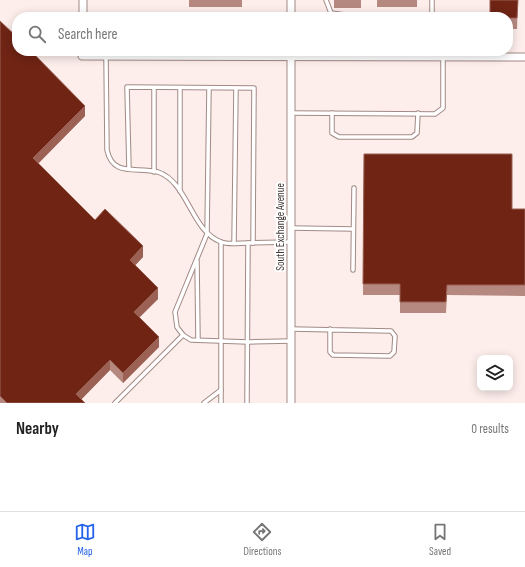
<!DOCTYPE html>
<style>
body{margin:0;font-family:"Sofia Sans Condensed",sans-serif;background:#f2f2f2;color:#222}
.controls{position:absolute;right:12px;bottom:12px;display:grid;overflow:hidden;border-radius:8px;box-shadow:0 2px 10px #0003}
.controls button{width:36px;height:36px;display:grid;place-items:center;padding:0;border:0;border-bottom:1px solid #e0e0e0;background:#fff;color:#222;font:20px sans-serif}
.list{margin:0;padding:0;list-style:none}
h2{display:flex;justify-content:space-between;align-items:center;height:52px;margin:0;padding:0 16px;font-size:17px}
h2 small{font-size:13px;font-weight:400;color:#767676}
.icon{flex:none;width:22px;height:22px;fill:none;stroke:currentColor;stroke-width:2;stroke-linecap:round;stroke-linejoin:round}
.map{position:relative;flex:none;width:525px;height:403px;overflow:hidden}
.search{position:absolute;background:#fff;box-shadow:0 2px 10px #0003;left:12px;right:12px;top:12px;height:44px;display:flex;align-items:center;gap:10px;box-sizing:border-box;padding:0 14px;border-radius:16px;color:#767676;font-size:15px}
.sheet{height:108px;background:#fff}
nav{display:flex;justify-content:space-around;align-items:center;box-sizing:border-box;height:56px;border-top:1px solid #e0e0e0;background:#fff;font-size:11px;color:#767676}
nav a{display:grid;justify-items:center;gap:2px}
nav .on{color:#2563eb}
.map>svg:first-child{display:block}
</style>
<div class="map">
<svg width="525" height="403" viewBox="0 0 525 403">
<rect width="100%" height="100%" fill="#fdeeeb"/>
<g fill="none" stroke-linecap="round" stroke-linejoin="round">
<g stroke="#a18a85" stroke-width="5.5">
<g id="lane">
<path d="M326,0L331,13L345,15V17"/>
<path d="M345,15L361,17"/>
<path d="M432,17V0"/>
<path d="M106,56L107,150C113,178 137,166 158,172C188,182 191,231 221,242C228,245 240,243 248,243"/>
<path d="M154,88V172"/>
<path d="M209,88L207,234L175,312L177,327L183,335L191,340L248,342L291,341"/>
<path d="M291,113L435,114L443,108V57"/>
<path d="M332,113V133L339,137H412L417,133L418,113"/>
<path d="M129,169L127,87L254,88L253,243"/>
<path d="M180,191V88"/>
<path d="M291,228L353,229"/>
<path d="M234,243L236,88"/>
<path d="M197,261L198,340"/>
<path d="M353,270L354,188"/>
<path d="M291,329L391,331L395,336L394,352L390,356L333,355L330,352V329"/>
<path d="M115,403L183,335"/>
<path d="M204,403L221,390"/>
<path d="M221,403V242"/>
<path d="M247,403L248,243L291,242"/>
</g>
</g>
<g stroke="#a18a85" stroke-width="9">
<g id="street">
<path d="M83,17V0"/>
<path d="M291,17V0"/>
<path d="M82,51V56L525,57"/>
<path d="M291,403V51"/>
</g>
</g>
<use href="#lane" stroke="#fff" stroke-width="3.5"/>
<use href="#street" stroke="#fff" stroke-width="7"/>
</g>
<g fill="#b68980">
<rect x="189" y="0" width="53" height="7"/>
<rect x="334" y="0" width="27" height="8"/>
<rect x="377" y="0" width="40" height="7"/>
<path d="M518,0L517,29H508V17Z"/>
<path d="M0,21L85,116L38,163L95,220L143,257L135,265L158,299L139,317L159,347L123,383L110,370L81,399L85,403H0Z"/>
<path d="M364,154L512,209H525V296L447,295L446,313H400V295H363Z"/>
</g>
<g fill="#9a6154">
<path d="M85,106V116L33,169V158Z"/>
<path d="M143,246V257L130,271V260Z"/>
<path d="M158,288V299L134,323V312Z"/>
<path d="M159,337V347L123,383V373Z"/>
<path d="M110,360V370L78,403L76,394Z"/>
</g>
<g fill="#6f2414" stroke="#9a6154">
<path d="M490,0H518L517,18H508V17H490Z"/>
<path d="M0,21L17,37V51H31L85,106L33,158L95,220L105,209L143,246L130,260L158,288L134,312L159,337L123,373L110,360L76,394L85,403H7L0,396Z"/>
<path d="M364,154H512V209H525V285H447L446,302H400V284H363Z"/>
</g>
<g text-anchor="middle" stroke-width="4" stroke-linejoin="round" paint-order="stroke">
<g font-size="11" fill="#433937" stroke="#fff">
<text transform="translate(280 227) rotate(-90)" y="4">South Exchange Avenue</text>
</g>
</g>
</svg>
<div class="controls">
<button><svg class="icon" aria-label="layers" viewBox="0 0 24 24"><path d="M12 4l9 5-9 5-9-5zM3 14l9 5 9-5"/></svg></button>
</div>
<div class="search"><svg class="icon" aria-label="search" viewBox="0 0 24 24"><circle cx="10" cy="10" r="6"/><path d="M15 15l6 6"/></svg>Search here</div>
</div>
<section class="sheet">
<h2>Nearby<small>0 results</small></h2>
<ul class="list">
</ul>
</section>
<nav>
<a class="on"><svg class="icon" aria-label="map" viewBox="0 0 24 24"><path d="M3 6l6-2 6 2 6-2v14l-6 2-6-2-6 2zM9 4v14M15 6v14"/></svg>Map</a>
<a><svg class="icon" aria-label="directions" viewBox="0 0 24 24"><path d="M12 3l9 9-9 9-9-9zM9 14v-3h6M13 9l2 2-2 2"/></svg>Directions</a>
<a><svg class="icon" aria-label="saved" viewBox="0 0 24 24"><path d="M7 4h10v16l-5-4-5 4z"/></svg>Saved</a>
</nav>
